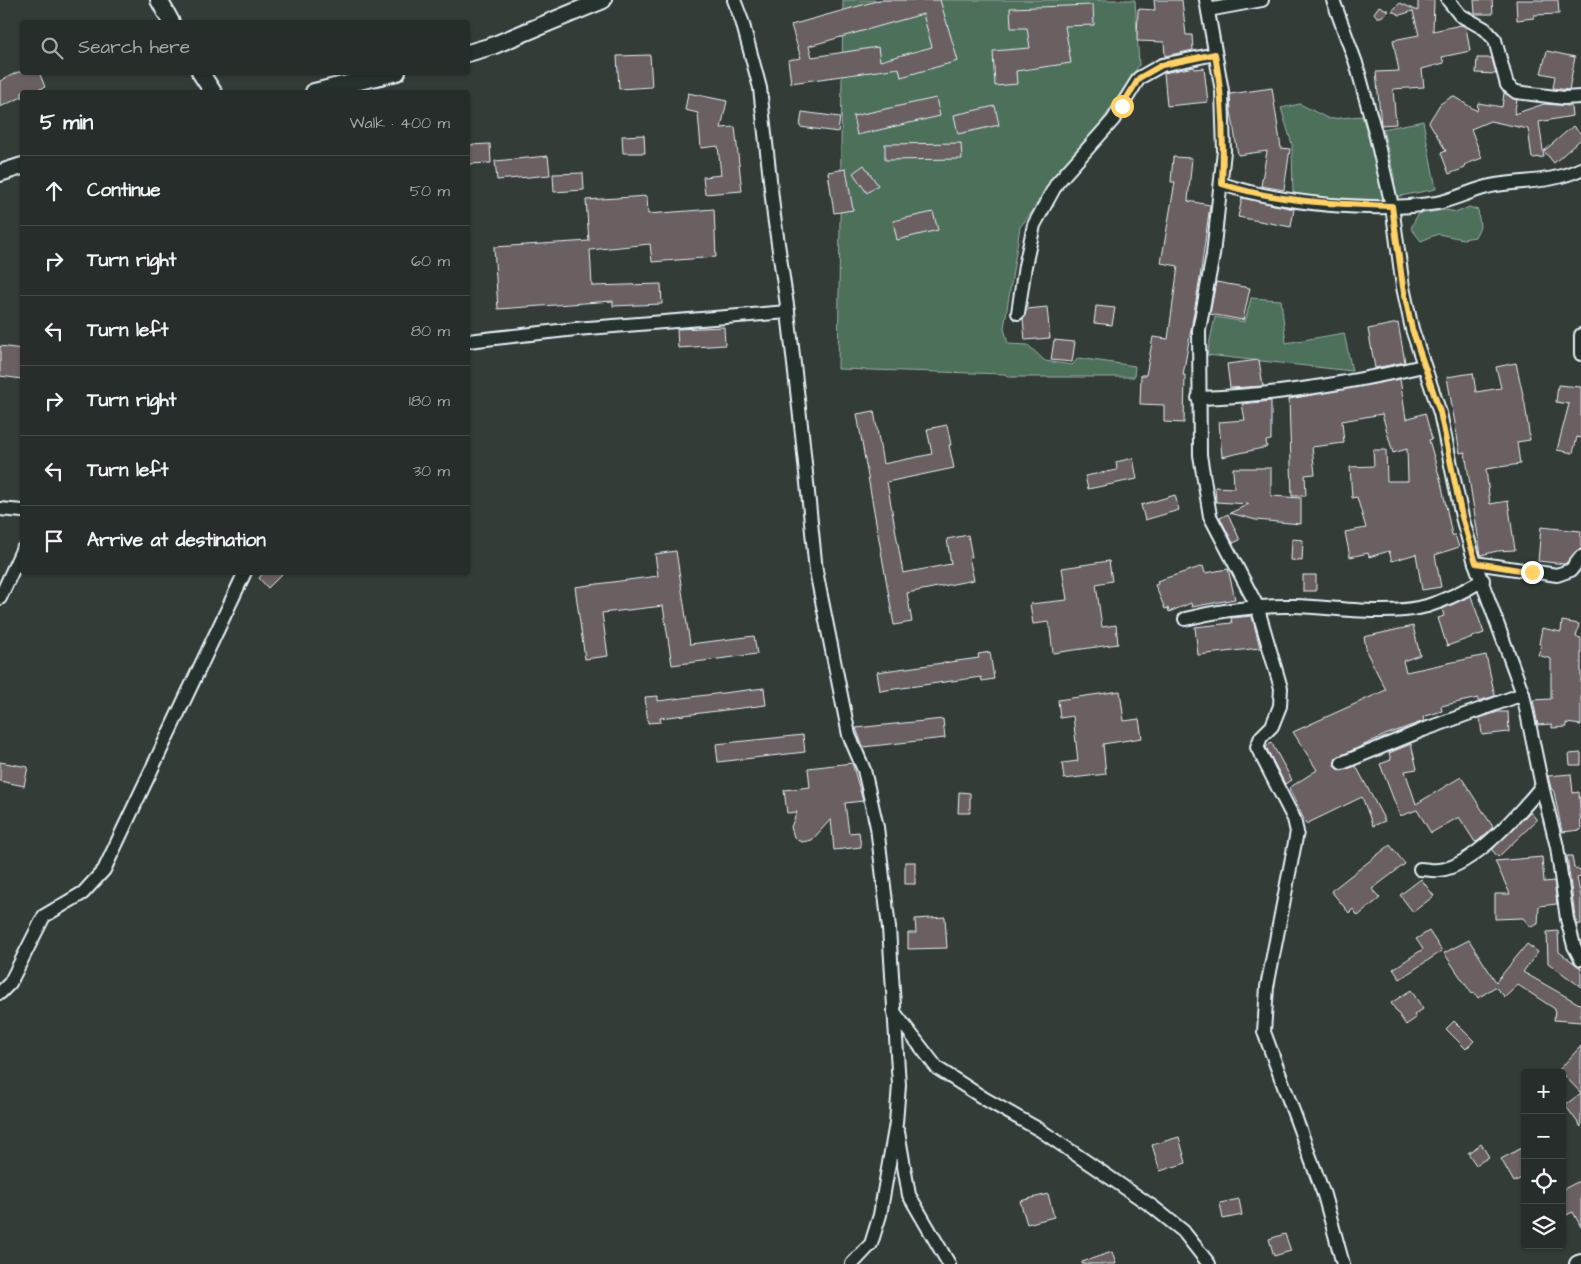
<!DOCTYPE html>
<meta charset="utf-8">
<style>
body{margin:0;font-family:"Architects Daughter",sans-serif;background:#2f3532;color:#f1f3f6}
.controls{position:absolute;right:15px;bottom:15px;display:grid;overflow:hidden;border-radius:5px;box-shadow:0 1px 4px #0004}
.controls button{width:45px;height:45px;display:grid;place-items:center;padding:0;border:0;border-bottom:1px solid #434947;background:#272d2a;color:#f1f3f6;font:25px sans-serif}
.stop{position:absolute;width:15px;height:15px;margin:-11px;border:4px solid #ffd166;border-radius:50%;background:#fff}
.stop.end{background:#ffd166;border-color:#fff;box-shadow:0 1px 5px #0008}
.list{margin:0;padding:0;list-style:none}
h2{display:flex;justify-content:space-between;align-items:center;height:65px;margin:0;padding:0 20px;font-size:21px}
h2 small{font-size:16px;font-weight:400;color:#a4a8a8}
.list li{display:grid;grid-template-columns:32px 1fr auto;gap:15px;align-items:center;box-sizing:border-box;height:70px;padding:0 20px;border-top:1px solid #434947}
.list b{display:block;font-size:19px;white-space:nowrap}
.list em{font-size:16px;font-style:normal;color:#a4a8a8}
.icon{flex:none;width:28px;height:28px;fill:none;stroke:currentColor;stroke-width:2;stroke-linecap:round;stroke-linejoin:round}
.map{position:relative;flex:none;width:1581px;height:1264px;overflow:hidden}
.search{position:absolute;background:#272d2a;box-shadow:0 1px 4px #0004;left:20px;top:20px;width:450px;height:55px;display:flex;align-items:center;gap:12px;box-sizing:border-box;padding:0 18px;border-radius:5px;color:#a4a8a8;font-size:19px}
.panel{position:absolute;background:#272d2a;box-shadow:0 1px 4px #0004;left:20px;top:90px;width:450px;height:485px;border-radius:5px}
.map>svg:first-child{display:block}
</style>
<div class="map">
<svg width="1581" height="1264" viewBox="0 0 1581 1264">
<rect width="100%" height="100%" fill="#343c38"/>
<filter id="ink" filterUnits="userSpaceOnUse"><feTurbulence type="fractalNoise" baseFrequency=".02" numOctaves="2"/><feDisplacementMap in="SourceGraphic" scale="10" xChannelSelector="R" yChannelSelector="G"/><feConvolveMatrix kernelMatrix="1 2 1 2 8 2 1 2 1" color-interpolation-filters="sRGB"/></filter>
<g filter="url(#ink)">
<g fill="#4e6f5a" stroke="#9bb0a9">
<path d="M843,0H1135L1139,65L1089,141L1020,227L1004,328L1008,344L1028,345L1045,361L1072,365L1078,358L1135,366L1134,377H1008L1005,374L838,369Z"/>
<path d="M1300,104L1329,119L1362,116L1387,200L1293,196L1292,144L1281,108Z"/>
<path d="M1423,121L1436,189L1395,197L1394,176L1383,129Z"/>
<path d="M1469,207L1478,210L1480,227L1475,237L1463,239L1438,234L1421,241L1411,228L1418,214L1445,210L1458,212Z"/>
<path d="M1251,298L1281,300L1286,343L1344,333L1352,371L1207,355L1215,317L1245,322Z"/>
</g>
<g fill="#6b6062" stroke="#e8f1f8" fill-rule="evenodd">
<path d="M880,0H940L958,61L901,77L899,68L791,83L788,60L801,58L791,25ZM923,14L932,47L880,61L878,47L812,57L809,46Z"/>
<path d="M1154,0H1182L1186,35H1192L1193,50L1165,56L1164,42L1137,41L1138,9L1155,10Z"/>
<path d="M1418,0H1434L1433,31L1461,25L1466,27L1470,51L1442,57L1444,63L1422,69L1424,87L1393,89L1396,124L1381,125L1376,72L1399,71L1393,40L1419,35L1413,11L1400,15L1392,11L1400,3L1418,11Z"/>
<path d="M1474,0H1492L1493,14H1475Z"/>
<path d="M1516,0H1558L1559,14L1534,15V18L1517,20Z"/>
<path d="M1093,5L1094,25L1065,26L1071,63L1016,71L1017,84L995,86L993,51L1030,48L1027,28H1011L1010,8Z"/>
<path d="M1379,6L1389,11L1381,17H1377L1374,13Z"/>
<path d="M1547,51L1575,57L1569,90L1553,88L1555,76L1541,73Z"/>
<path d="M650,55L652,87L619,89L617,56Z"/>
<path d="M1477,58H1492L1496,74L1476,73Z"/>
<path d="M1194,67L1195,69L1204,68L1208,102L1167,106L1164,73Z"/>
<path d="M18,72H39L45,87L32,92H22V97L0,107V81Z"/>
<path d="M1272,88L1281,148L1290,149L1284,190L1261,186L1267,151L1238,155L1231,111L1230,94Z"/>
<path d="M688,93L727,101L721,128L735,127L742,191L705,194L703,177L721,175L718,146L701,148L698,113L685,110Z"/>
<path d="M1504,93L1517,100L1514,114L1544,104L1571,106L1572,116L1539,122L1544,157L1532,158L1528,129L1490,121L1471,129L1482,158L1464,165L1465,168L1449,174L1441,153L1446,151L1429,122L1440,104L1453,96L1477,111L1478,103L1502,107Z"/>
<path d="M936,98L940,116L857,135L853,116Z"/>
<path d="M995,106L999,125L958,134L954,115Z"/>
<path d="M802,112L840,117L838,132L800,127Z"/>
<path d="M1573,126L1581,134V139L1554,163L1544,151Z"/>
<path d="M644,135L645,153H623L622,136Z"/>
<path d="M961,143L962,159L885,160V144Z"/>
<path d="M490,144L491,163L468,164V145Z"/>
<path d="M548,156L550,175L497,180L495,161Z"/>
<path d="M1173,157L1192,158L1188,201L1210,205L1200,278L1183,375H1185L1184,423L1164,422V405L1140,404L1141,375H1146L1153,337L1168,339L1178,266L1161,263L1175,182H1171Z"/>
<path d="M864,165L878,185L867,193L853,173Z"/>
<path d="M846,169L853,210L834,213L828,172Z"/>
<path d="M583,173L584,190L554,192L553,174Z"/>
<path d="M647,196L648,214L714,209L716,257L652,262L650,244L590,250L592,286L661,284L662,304L613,306V301L498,309L494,247L589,241L586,200Z"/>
<path d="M1242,198L1294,209L1291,227L1238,217Z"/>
<path d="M933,212L938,230L897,240L893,221Z"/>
<path d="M1216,282L1250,288L1243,320L1210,314Z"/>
<path d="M1096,306L1115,308L1112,325L1094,323Z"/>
<path d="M1047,307L1050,338L1025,340L1023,319L1027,309Z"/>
<path d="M1398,323L1405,362L1375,368L1368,329Z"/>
<path d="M724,327L725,345L678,348L677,329Z"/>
<path d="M1054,340L1075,342L1072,362L1051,360Z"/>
<path d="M0,346L22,349V379L0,376Z"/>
<path d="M1259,360L1263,386L1230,388L1227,364Z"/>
<path d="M1516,363L1525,404L1530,440L1517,442L1520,464L1486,469L1490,504L1508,501L1515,550L1497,551L1481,555L1465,452L1460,453L1447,377L1473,373L1476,392L1501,388L1496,367Z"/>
<path d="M1400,379L1406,419L1425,413L1432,439L1429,440L1441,482L1452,535H1455L1459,547L1435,555L1441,587L1422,590L1416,554L1392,561L1389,551L1369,557L1368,553L1350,557L1345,532L1366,528L1357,497L1352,498L1350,467L1374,466L1373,450H1386L1387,481H1408L1407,449L1393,453L1382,414L1342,421L1344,443L1312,447L1315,474L1305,475L1306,496H1292L1289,399Z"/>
<path d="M1558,385L1581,387V438L1577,437L1573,453L1557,450L1569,404L1556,402Z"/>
<path d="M1271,401V440L1266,441L1267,447L1222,457L1219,422L1245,420L1242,404Z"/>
<path d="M874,411L883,464L932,454L927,429L947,425L951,445H949L954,468L887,482L903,573L951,564L947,539L968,535L972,557H969L974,580L907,593L912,622L894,625L857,414Z"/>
<path d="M1133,458L1137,479L1088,489L1085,476L1117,470L1116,462Z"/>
<path d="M1233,468H1271V496L1301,498V524L1256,520L1230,513L1249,504L1216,502L1215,487L1234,488Z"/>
<path d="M1175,495L1179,510L1145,520L1141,505Z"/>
<path d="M1228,514L1240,540L1233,543L1220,518Z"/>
<path d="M1541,527L1581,531V549L1575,552L1565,564L1538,561Z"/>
<path d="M1292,539L1303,540L1302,561L1291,560Z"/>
<path d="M676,551L690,644L754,636L757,654L672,665L663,606L602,613L608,656L585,659L575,587L658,576L655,554Z"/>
<path d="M1109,561L1112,581L1096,584L1102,627L1116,625L1118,644L1053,653L1049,622L1033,624L1030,604L1067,600L1062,568Z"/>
<path d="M1203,566L1205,573L1228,569L1235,599L1192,607L1191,603L1169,612L1168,608L1165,609L1155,585L1158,584L1157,581Z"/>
<path d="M264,572H284L268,588L259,578Z"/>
<rect x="1303" y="575" width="13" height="16"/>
<path d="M1471,596L1484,633L1447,646L1438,618L1444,616L1442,609Z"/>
<path d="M1252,616L1260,648L1198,655L1195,627L1232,623L1231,618Z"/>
<path d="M1562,621L1579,624L1576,637L1581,638V725L1566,723L1567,727L1552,728V724L1538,725L1533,700L1551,699V659L1538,655L1542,645L1539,644L1542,628L1561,632Z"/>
<path d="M1413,626L1420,655L1403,661L1406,672L1486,655L1495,696L1478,701V698L1441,706L1442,711L1423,717L1424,721L1385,735L1336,758L1334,766L1340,771L1356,766L1385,821L1373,826L1362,797L1306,824L1289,788L1317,770L1293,732L1386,690L1367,653L1364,637Z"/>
<path d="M990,652L994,679L982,681L981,677L880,691L877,672L979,658L978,654Z"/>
<path d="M764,688L766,705L660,718L661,722L648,723L645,697L658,696V701Z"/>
<path d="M1120,691L1124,721L1139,719L1142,738L1103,744L1106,774L1064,779L1062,763L1078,761L1073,716L1060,718L1058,700Z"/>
<path d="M1498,712H1508L1509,732L1482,735L1480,718Z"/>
<path d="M943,719L945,738L863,747L856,728Z"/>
<path d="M803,735L805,752L718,762L716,744Z"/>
<path d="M1271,742L1292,780L1285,784L1266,747Z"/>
<path d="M1411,744L1417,769L1405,771L1416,804L1461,777L1493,827L1478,841L1475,842L1459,817L1431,833L1417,810L1400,816L1380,764L1391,760L1389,753Z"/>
<path d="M1581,753V765H1570L1569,754Z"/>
<path d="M0,762L28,767L24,786L0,781Z"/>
<path d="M852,763L863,801L845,803L849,833L859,832L861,847L834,850L831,819L812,840L802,842L797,840L794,837L791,827L797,812L787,813L784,790L810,787L808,768Z"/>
<path d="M1571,774L1573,793L1579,792L1581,830L1562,832L1554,792L1551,788L1548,776Z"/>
<path d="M959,792L970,793V813H958Z"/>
<path d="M1530,812L1537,820L1498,857L1492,850Z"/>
<path d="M1390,845L1405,864L1372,889L1380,898L1358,916L1353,909L1349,913L1331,891Z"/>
<path d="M1567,856H1572L1574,868L1581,870V876L1577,878L1581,897V924L1577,925L1575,917Z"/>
<path d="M1542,857L1544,882L1554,881L1557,904L1539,906L1538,924L1531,927L1523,918L1495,919V894H1510L1495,861Z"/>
<rect x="905" y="862" width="10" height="22"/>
<path d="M1421,879L1434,896L1413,912L1400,895Z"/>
<path d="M945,917L947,948L908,949V933H916L915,919Z"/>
<path d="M1429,931L1442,951L1400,979L1393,969L1423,949L1416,939Z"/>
<path d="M1558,931L1559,952L1581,968V987L1548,963L1547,932Z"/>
<path d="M1469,940L1496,982L1527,944L1538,952L1523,972L1581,1005V1022L1554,1020L1555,1009L1518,985L1505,997L1495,987L1478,998L1475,993L1472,994L1444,953Z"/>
<path d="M1411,990L1423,1009L1414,1015L1416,1018L1406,1025L1391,1003Z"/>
<path d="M1454,1021L1474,1041L1466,1049L1446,1029Z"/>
<path d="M1581,1046V1093L1562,1073L1558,1071Z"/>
<path d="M1581,1093V1127L1565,1105Z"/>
<path d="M1179,1137L1186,1163L1160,1171L1152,1145Z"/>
<path d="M1481,1144L1489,1157L1476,1165L1468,1153Z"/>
<path d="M1525,1146V1176L1514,1182L1501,1159Z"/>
<path d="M1581,1180V1227L1573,1212L1562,1217V1190Z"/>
<path d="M1048,1194L1054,1217L1027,1224L1020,1201Z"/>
<path d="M1239,1199L1242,1215L1223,1219L1220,1203Z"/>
<path d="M1285,1234L1291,1251L1274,1256L1269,1239Z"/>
<path d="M1112,1252L1116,1264H1082V1262Z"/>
</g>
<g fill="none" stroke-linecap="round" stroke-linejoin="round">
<g stroke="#e8f1f8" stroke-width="16">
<g id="minor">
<path d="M734,0L742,21L760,88L774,216L788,312L802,434L816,571L849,735L864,770L877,827L889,928L899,1085L896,1123L880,1215L871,1244L852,1264"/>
<path d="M1206,0L1222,91L1224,151L1213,255L1199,330L1200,455L1210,516L1257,606L1281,688L1280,706L1272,726L1261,737L1257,747L1294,819L1297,832L1267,987L1264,1032L1324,1195L1343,1264"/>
<path d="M1333,0L1356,63L1375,132L1392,206L1403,287L1412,329L1440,413L1462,517L1475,563L1523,694L1542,786L1557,847L1567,919L1574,946L1581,959"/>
<path d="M1448,0L1460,15L1485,29L1495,40L1507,85L1516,92L1564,98L1581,97"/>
<path d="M1208,10L1262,0"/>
<path d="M1222,184C1283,204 1373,213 1437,203C1457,199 1476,188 1496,185C1528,180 1550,183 1581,169"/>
<path d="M1018,313L1025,266L1034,225L1057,183L1113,120L1139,78L1162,65L1215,54"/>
<path d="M1581,335V354"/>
<path d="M468,341L576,329L788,312"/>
<path d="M1198,398C1274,396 1350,383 1423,366"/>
<path d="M0,509L22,511"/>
<path d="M1475,563L1557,575L1571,570L1581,557"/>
<path d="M0,598L22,550"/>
<path d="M1185,619C1221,610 1257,605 1294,606C1336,607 1387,617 1427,606C1447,600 1466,590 1483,580"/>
<path d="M1342,763L1423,730L1523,694"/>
<path d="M1420,869C1426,869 1433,871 1439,870C1473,867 1521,811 1542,786"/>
<path d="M0,993L10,983L44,916L83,893L104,870L245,572"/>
<path d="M894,1012L937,1068L985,1099L1040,1130L1153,1207L1183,1231L1209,1264"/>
<path d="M898,1132L909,1195L949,1264"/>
</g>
</g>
<g stroke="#e8f1f8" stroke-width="20">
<g id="tertiary">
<path d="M159,0L171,22"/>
<path d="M468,53L492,46L603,0"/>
<path d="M200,72L213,92"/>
<path d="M314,92L397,72"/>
<path d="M0,173L22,166"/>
<path d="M1578,1264L1581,1263"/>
</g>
</g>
<use href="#minor" stroke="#26332d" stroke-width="12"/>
<use href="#tertiary" stroke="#26332d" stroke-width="16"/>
</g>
</g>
<g fill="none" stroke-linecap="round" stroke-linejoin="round" filter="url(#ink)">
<path stroke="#ffd166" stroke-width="6" d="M1122,106L1139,78L1162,65L1215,54C1223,97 1224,140 1222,184C1278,202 1334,204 1392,206L1403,287L1412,329L1440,412L1462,517L1476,563L1532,572"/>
</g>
</svg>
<div class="controls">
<button>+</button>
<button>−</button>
<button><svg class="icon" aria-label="locate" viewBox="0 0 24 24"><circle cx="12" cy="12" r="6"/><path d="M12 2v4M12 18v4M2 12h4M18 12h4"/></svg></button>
<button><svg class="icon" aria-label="layers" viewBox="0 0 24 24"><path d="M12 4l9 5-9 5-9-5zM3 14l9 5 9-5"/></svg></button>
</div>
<div class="stop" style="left:1122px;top:106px"></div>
<div class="stop end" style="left:1532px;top:572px"></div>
<div class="search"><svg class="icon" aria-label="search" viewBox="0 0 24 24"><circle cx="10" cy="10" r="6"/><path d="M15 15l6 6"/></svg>Search here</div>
<section class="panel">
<h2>5 min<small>Walk · 400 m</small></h2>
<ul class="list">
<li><svg class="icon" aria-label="ahead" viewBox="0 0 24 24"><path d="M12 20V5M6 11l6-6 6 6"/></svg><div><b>Continue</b></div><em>50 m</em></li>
<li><svg class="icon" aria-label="right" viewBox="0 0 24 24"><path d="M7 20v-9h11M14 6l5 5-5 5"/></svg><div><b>Turn right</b></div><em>60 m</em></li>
<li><svg class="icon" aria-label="left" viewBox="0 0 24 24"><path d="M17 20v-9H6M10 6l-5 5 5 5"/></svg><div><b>Turn left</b></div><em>80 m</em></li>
<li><svg class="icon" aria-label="right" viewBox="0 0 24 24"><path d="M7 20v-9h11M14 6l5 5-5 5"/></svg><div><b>Turn right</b></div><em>180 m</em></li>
<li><svg class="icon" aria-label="left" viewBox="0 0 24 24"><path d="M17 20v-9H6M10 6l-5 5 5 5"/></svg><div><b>Turn left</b></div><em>30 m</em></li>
<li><svg class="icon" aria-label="arrive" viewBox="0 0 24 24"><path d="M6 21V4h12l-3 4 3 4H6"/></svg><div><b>Arrive at destination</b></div></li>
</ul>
</section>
</div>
